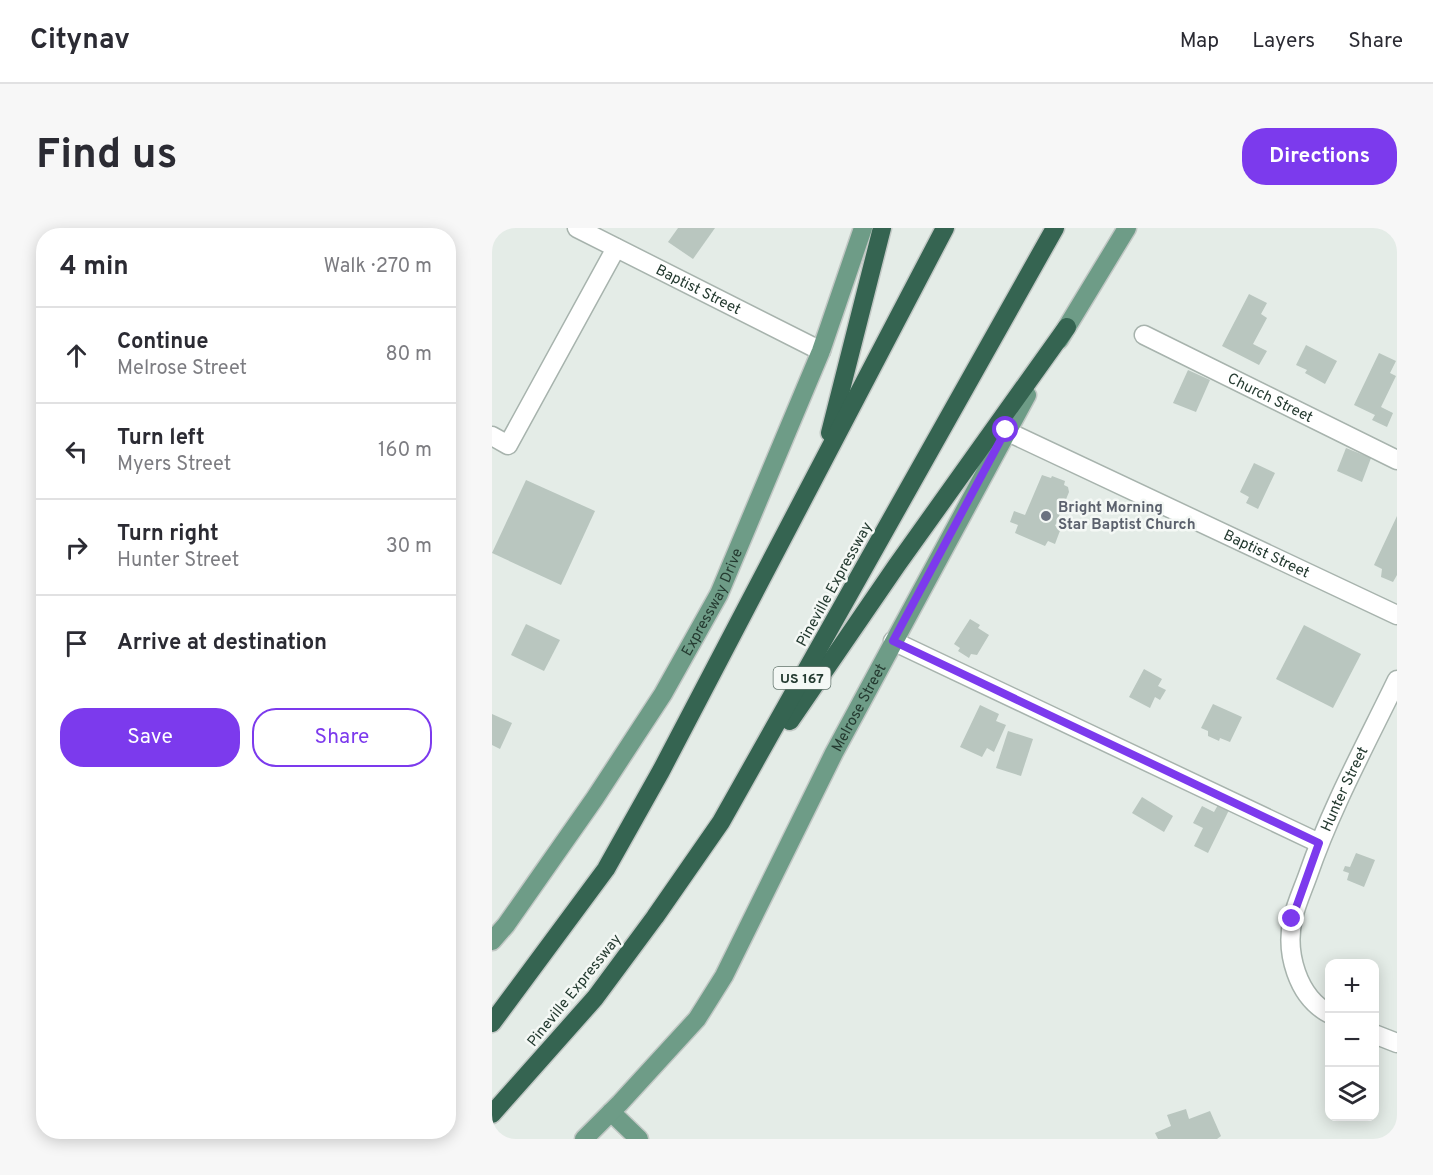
<!DOCTYPE html>
<meta charset="utf-8">
<style>
body{margin:0;font-family:Overpass,sans-serif;background:#f7f7f7;color:#2b2b33}
.controls{position:absolute;right:18px;bottom:18px;display:grid;overflow:hidden;border-radius:12px;box-shadow:0 3px 15px #0003}
.controls button{width:54px;height:54px;display:grid;place-items:center;padding:0;border:0;border-bottom:2px solid #e1e1e2;background:#fff;color:#2b2b33;font:30px sans-serif}
.stop{position:absolute;width:18px;height:18px;margin:-14px;border:4px solid #7c3aed;border-radius:50%;background:#fff}
.stop.end{background:#7c3aed;border-color:#fff;box-shadow:0 2px 6px #0008}
.list{margin:0;padding:0;list-style:none}
h2{display:flex;justify-content:space-between;align-items:center;height:78px;margin:0;padding:0 24px;font-size:26px}
h2 small{font-size:20px;font-weight:400;color:#7c7c81}
.list li{display:grid;grid-template-columns:39px 1fr auto;gap:18px;align-items:center;box-sizing:border-box;height:96px;padding:0 24px;border-top:2px solid #e1e1e2}
.list b{display:block;font-size:22px;white-space:nowrap}
.list p{margin:0;font-size:20px;white-space:nowrap;color:#7c7c81}
.list em{font-size:20px;font-style:normal;color:#7c7c81}
.actions{display:flex;gap:12px;padding:18px 24px}
.actions a{flex:1;padding:14px 0;border:2px solid #7c3aed;border-radius:24px;text-align:center;font-size:21px;color:#7c3aed}
.actions .main{background:#7c3aed;color:#fff}
.icon{flex:none;width:33px;height:33px;fill:none;stroke:currentColor;stroke-width:2;stroke-linecap:round;stroke-linejoin:round}
.map{position:relative;flex:none;width:905px;height:911px;overflow:hidden;border-radius:24px}
header{display:flex;align-items:center;gap:36px;box-sizing:border-box;height:84px;padding:0 30px;background:#fff;border-bottom:2px solid #e1e1e2}
header strong{font-size:28px}
nav{display:flex;gap:33px;margin-inline-start:auto;font-size:21px}
.intro{display:flex;align-items:center;justify-content:space-between;box-sizing:border-box;height:144px;padding:0 36px}
h1{margin:0;font-size:42px}
.button{padding:15px 27px;border-radius:24px;background:#7c3aed;color:#fff;font-size:21px;font-weight:700}
main{display:flex;gap:36px;padding:0 36px}
aside{flex:1;background:#fff;border-radius:24px;box-shadow:0 3px 15px #0003}
.map>svg:first-child{display:block}
</style>
<header>
<strong>Citynav</strong>
<nav><a>Map</a><a>Layers</a><a>Share</a></nav>
</header>
<div class="intro"><h1>Find us</h1><a class="button">Directions</a></div>
<main>
<aside>
<h2>4 min<small>Walk · 270 m</small></h2>
<ul class="list">
<li><svg class="icon" aria-label="ahead" viewBox="0 0 24 24"><path d="M12 20V5M6 11l6-6 6 6"/></svg><div><b>Continue</b><p>Melrose Street</p></div><em>80 m</em></li>
<li><svg class="icon" aria-label="left" viewBox="0 0 24 24"><path d="M17 20v-9H6M10 6l-5 5 5 5"/></svg><div><b>Turn left</b><p>Myers Street</p></div><em>160 m</em></li>
<li><svg class="icon" aria-label="right" viewBox="0 0 24 24"><path d="M7 20v-9h11M14 6l5 5-5 5"/></svg><div><b>Turn right</b><p>Hunter Street</p></div><em>30 m</em></li>
<li><svg class="icon" aria-label="arrive" viewBox="0 0 24 24"><path d="M6 21V4h12l-3 4 3 4H6"/></svg><div><b>Arrive at destination</b></div></li>
</ul>
<div class="actions"><a class="main">Save</a><a>Share</a></div>
</aside>
<div class="map">
<svg width="905" height="911" viewBox="0 0 905 911">
<rect width="100%" height="100%" fill="#e4ece7"/>
<g fill="#b9c6bf">
<path d="M186,0H223L201,31L176,14Z"/>
<path d="M757,66L775,75L769,86L775,90L761,116L775,123L767,137L730,118Z"/>
<path d="M814,117L845,133L833,156L813,145L815,142L804,137Z"/>
<path d="M887,125L904,133L898,145L904,148L889,179L901,185L895,199L880,192L883,187L862,177Z"/>
<path d="M696,142L718,152L704,184L681,175Z"/>
<path d="M854,220L879,230L870,254L845,243Z"/>
<path d="M762,235L783,245L766,281L754,275L757,269L748,264Z"/>
<path d="M550,247L559,250L560,248L573,253L572,257L576,259L577,264L563,298L569,300L563,316L556,313L553,318L523,305L526,297L518,294L522,283L533,287Z"/>
<path d="M34,252L103,283L69,357L0,325Z"/>
<path d="M905,288V347L901,354L889,349L890,341L882,337Z"/>
<path d="M478,391L488,397L486,400L497,407L485,427L479,426L477,430L466,423L468,420L462,416Z"/>
<path d="M34,396L68,412L52,443L19,427Z"/>
<path d="M812,397L869,426L841,480L784,451Z"/>
<path d="M652,441L670,451L666,458L674,462L668,472L663,469L658,480L637,469Z"/>
<path d="M721,476L750,489L738,514L728,510L727,513L716,508V503L709,500Z"/>
<path d="M488,477L507,486L504,493L514,497L502,524L495,520L490,529L468,519Z"/>
<path d="M0,486L20,495L8,521L0,517Z"/>
<path d="M516,503L541,511L529,548L504,540Z"/>
<path d="M650,569L681,588L672,604L640,585Z"/>
<path d="M726,577L737,582L716,625L702,618L711,600L701,595L710,578L722,584Z"/>
<path d="M864,625L883,632L872,659L855,652L857,645L851,643L853,638L858,639Z"/>
<path d="M694,881L697,891L718,883L729,908L725,911H666L663,905L679,898L675,887Z"/>
</g>
<g fill="none" stroke-linecap="round" stroke-linejoin="round">
<g stroke="#a7b3ad" stroke-width="21">
<g id="minor">
<path id="s1" d="M85,0L329,123"/>
<path id="s2" d="M652,107L905,232"/>
<path id="s3" d="M514,203L905,387"/>
<path d="M0,208L16,217L124,20"/>
<path d="M401,413L827,615"/>
<path id="s4" d="M838,786C805,769 793,724 801,690C804,676 811,661 816,647C839,580 874,516 905,452"/>
<path d="M882,806L905,815"/>
</g>
</g>
<g stroke="#c2c8c5" stroke-width="21">
<g id="major">
<path d="M567,112L635,0"/>
<path id="s5" d="M0,713L14,697L103,570L171,466L227,366L329,123L371,0"/>
<path d="M119,884L147,911"/>
<path id="s6" d="M92,911L128,875L205,791L232,748L342,525L535,167"/>
</g>
</g>
<g stroke="#c2c8c5" stroke-width="21">
<g id="highway">
<path d="M338,205L390,0"/>
<path d="M298,493L405,337L575,99"/>
<path d="M0,795L114,641L169,543L453,0"/>
<path d="M0,886L103,770L163,689L229,594L563,0"/>
</g>
</g>
<use href="#minor" stroke="#fff" stroke-width="18"/>
<use href="#major" stroke="#6e9c87" stroke-width="18"/>
<use href="#highway" stroke="#356451" stroke-width="18"/>
</g>
<g fill="none" stroke-linecap="round" stroke-linejoin="round">
<path stroke="#7c3aed" stroke-width="8" d="M514,202L401,413L827,615L800,691"/>
</g>
<circle fill="#6b7280" stroke="#f4f8f5" stroke-width="2" cx="554" cy="288" r="6"/>
<g text-anchor="middle" stroke-width="5" stroke-linejoin="round" paint-order="stroke">
<rect fill="#f4f8f5" stroke="#63746c" stroke-width="1.5" x="281.5" y="439" width="57" height="22" rx="4.5"/>
<g font-size="14" font-weight="bold" fill="#253b31">
<text x="310" y="455">US 167</text>
</g>
<g font-size="15" fill="#253b31" stroke="#f4f8f5">
<text dy="5" stroke="none"><textPath href="#s1" startOffset="136">Baptist Street</textPath></text>
<text dy="5" stroke="none"><textPath href="#s2" startOffset="141">Church Street</textPath></text>
<text dy="5" stroke="none"><textPath href="#s3" startOffset="288">Baptist Street</textPath></text>
<text transform="translate(342 356) rotate(-61)" y="5">Pineville Expressway</text>
<text dy="5" stroke="none"><textPath href="#s5" startOffset="405">Expressway Drive</textPath></text>
<text dy="5" stroke="none"><textPath href="#s6" startOffset="516">Melrose Street</textPath></text>
<text dy="5" stroke="none"><textPath href="#s4" startOffset="249">Hunter Street</textPath></text>
<text transform="translate(82 762) rotate(-51)" y="5">Pineville Expressway</text>
</g>
<g font-size="15" font-weight="bold" fill="#5b616d" stroke="#f4f8f5" text-anchor="start">
<text x="566" y="284">Bright Morning<tspan x="566" dy="17">Star Baptist Church</tspan></text>
</g>
</g>
</svg>
<div class="controls">
<button>+</button>
<button>−</button>
<button><svg class="icon" aria-label="layers" viewBox="0 0 24 24"><path d="M12 4l9 5-9 5-9-5zM3 14l9 5 9-5"/></svg></button>
</div>
<div class="stop" style="left:514px;top:202px"></div>
<div class="stop end" style="left:800px;top:691px"></div>
</div>
</main>
